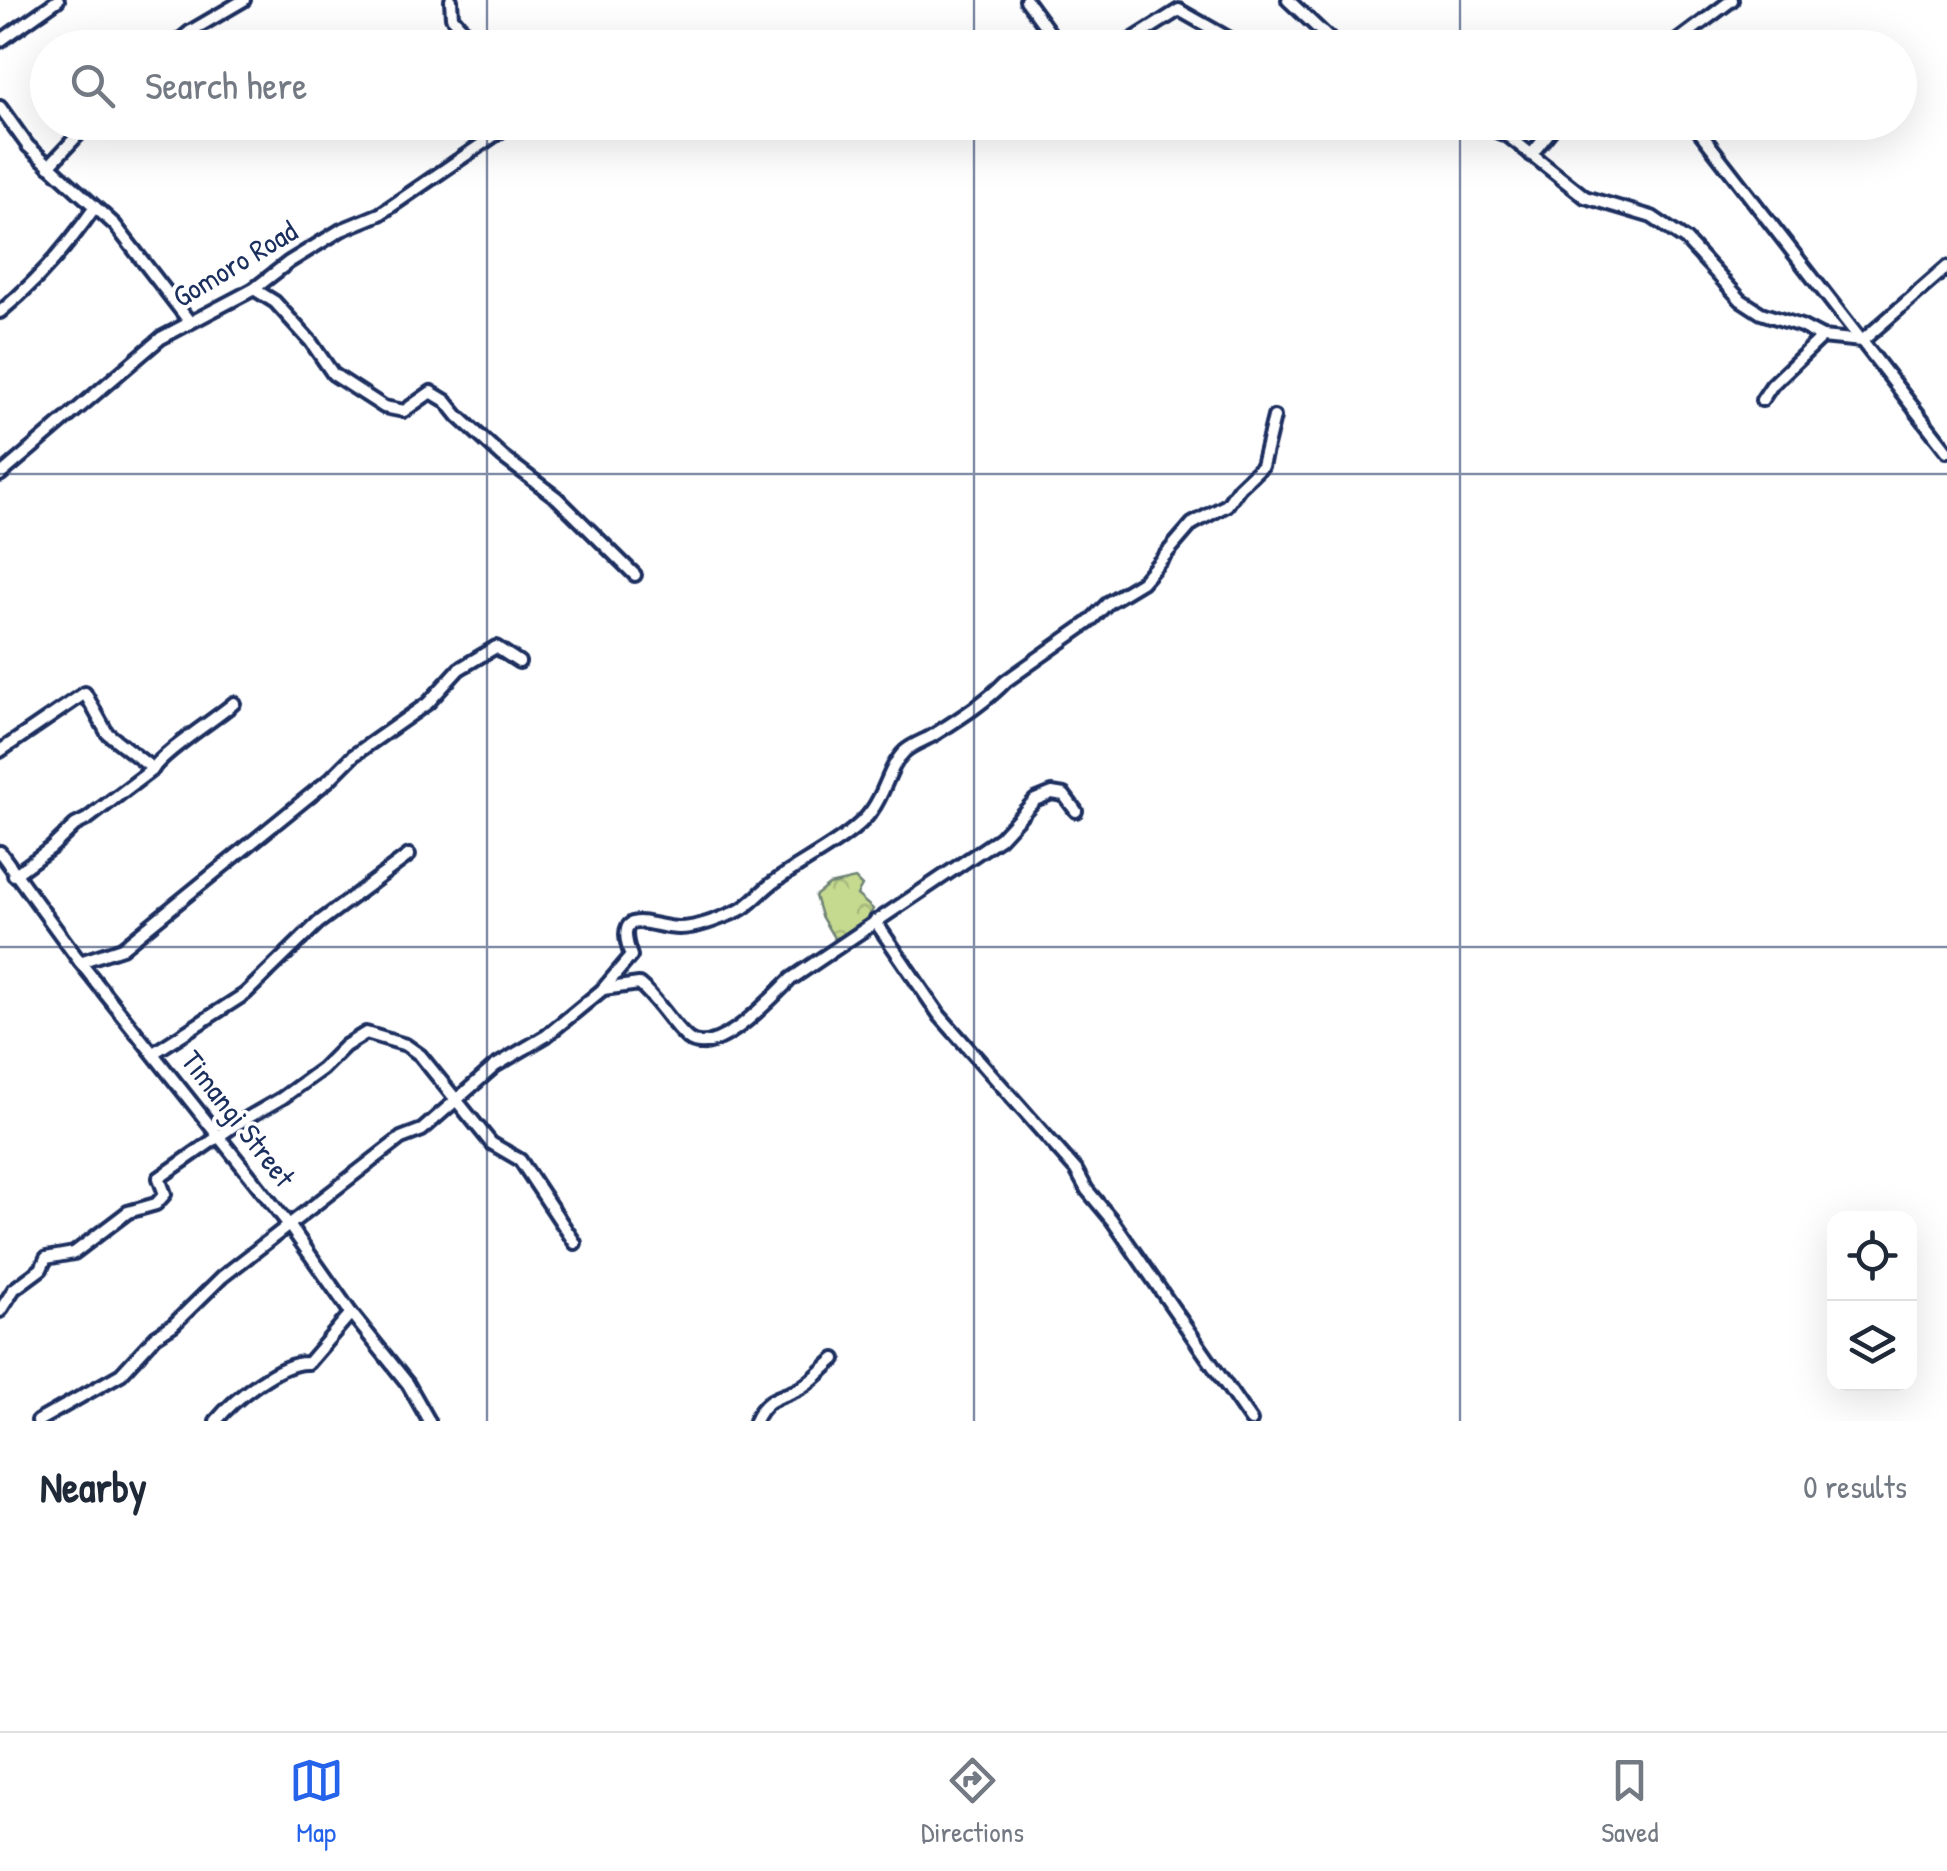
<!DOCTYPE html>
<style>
body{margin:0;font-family:"Patrick Hand",sans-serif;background:#f2f2f3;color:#1f2937}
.controls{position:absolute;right:30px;bottom:30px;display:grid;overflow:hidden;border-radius:20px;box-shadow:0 10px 40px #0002}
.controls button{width:90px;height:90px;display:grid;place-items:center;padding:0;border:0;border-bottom:2px solid #e0e1e3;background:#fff;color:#1f2937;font:50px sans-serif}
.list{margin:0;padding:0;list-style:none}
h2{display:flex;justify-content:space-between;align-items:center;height:130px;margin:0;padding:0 40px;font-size:42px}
h2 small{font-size:32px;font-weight:400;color:#747a83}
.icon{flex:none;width:55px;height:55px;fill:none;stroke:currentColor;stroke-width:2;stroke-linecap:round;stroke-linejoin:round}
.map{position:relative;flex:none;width:1947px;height:1421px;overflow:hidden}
.search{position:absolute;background:#fff;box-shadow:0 10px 40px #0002;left:30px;right:30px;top:30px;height:110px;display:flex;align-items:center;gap:25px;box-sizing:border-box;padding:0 35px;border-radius:55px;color:#747a83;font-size:38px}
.sheet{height:310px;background:#fff}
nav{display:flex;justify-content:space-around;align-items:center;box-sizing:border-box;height:140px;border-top:2px solid #e0e1e3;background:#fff;font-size:28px;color:#747a83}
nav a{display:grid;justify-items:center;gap:5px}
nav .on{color:#2563eb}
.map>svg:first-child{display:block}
</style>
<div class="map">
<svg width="1947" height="1421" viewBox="0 0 1947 1421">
<defs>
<pattern id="forest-crowns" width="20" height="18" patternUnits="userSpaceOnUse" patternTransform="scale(2.5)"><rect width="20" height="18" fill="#c5d98f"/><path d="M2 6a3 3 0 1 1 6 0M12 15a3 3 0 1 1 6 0" fill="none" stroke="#a9bb7e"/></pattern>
</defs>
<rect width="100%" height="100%" fill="#fff"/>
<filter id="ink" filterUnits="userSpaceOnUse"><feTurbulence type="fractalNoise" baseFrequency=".01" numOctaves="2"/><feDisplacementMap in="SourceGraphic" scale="20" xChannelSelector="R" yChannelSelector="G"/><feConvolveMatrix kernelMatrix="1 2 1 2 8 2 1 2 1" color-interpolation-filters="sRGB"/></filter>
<g filter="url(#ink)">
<path fill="url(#forest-crowns)" stroke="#708476" stroke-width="2.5" d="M855,879L862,886L857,895L873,909C866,925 851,937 834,938L821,916L815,896L829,885Z"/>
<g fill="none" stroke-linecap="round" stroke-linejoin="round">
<g stroke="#1b2f5e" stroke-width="18">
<g id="minor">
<path d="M451,0L452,17L480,48"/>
<path d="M1026,0L1061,48"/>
<path d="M1288,0L1339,48"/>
<path d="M0,41L58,0"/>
<path d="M170,48L191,31L244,0"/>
<path d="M1119,48L1179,10L1246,48"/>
<path d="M1668,48L1732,0"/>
<path d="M0,107L28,146L115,225L189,321"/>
<path d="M1474,122L1508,136L1585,197L1652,217L1686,240L1741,300L1761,313L1801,326L1822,337L1862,341"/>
<path d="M1692,122L1947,451"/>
<path d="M1531,155L1552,129L1562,122"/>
<path d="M49,166L90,122"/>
<path d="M254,289L275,302L311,342L333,374L384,407L404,411L431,392L446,401L458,416L503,457L557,498L635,575"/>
<path d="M0,312C38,281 67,247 95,207"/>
<path d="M1862,341L1947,267"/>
<path d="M1762,400L1772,385L1822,337"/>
<path d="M0,475L161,338L254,289L289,262L341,230L380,214L514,122"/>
<path d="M0,751L85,693L107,733L153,769"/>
<path d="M0,852L80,962L289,1225L351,1313L408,1384L429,1421"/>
<path d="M14,875L51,848L75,825L87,819L153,769C163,752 216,719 234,703"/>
<path d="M875,921L940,1016L1076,1170L1087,1190L1112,1220L1251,1421"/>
<path d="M80,962L122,948L329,780L354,755L428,703L459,669L496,647L519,662"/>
<path d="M603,989L639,984C658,999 669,1022 687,1038C715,1062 772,997 791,979L1000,838L1035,800L1052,793L1064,795L1076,811"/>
<path d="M155,1052L245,994L318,923L409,855"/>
<path d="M0,1311L14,1289L41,1269L46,1258L74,1253L128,1212L156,1204L165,1194L159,1178L235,1125L282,1098L322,1069L345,1046L366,1033L406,1045L420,1055L491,1143L520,1160L575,1243"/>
<path d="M38,1421L121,1374L156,1336L173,1325L222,1277L401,1138L422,1130L495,1066L546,1036L602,990L631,956C612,903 652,928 679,928C698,928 721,918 738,911C751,905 761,891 774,882C800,863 855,836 872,810C886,791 889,766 905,751C913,744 923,741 932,736C957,720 985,703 1006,681L1088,623L1109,602L1142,582L1192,524L1227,505L1239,488L1262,466L1274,417"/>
<path d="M216,1421C233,1400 281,1361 308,1363L351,1313"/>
<path d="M755,1421C767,1394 783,1399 802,1387C814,1380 824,1368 835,1359"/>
</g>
</g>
<use href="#minor" stroke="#fff" stroke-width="10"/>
</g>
</g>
<path fill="none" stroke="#1b2f5e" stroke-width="2.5" stroke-opacity="0.55" d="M487,0V48M974,0V48M1460,0V48M487,122V1421M974,122V1421M1460,122V1421M0,474H1947M0,947H1947"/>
<g text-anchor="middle" stroke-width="8" stroke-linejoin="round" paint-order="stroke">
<g font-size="30" fill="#1b2f5e" stroke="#fff">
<text transform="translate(235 264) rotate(-31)" y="10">Gomoro Road</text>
<text transform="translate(238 1119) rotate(52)" y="10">Timangi Street</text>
</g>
</g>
</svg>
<div class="controls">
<button><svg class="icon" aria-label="locate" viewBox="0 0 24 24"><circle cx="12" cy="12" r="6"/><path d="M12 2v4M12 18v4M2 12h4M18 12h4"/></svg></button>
<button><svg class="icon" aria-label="layers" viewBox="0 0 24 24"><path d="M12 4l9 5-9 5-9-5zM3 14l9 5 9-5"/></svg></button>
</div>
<div class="search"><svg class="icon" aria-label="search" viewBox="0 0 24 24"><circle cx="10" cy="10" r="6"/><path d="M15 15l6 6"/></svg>Search here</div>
</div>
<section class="sheet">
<h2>Nearby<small>0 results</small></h2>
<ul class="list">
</ul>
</section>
<nav>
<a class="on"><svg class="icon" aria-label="map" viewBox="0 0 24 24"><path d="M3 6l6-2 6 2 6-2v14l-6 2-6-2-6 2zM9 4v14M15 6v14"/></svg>Map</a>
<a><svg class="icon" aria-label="directions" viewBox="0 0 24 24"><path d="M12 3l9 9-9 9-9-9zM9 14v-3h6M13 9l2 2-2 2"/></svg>Directions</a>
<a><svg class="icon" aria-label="saved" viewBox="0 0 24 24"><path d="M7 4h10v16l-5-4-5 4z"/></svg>Saved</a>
</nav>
